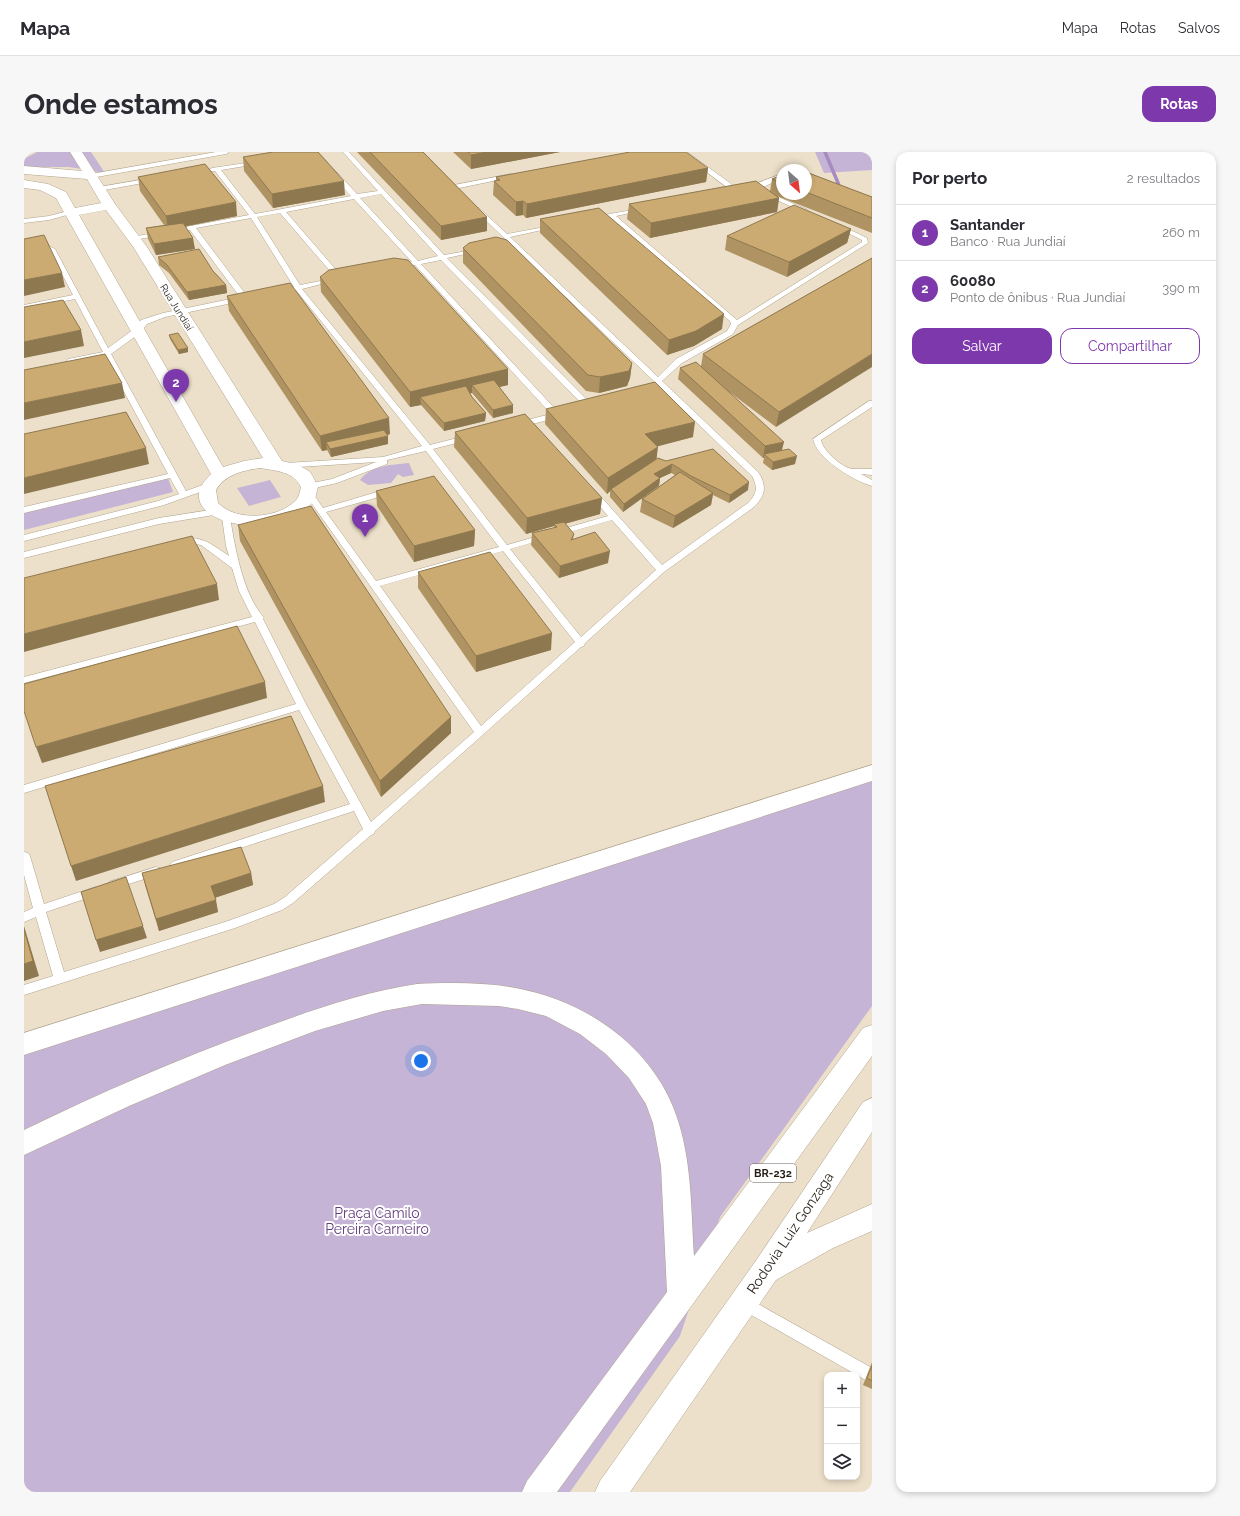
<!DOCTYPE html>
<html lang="pt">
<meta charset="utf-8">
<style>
body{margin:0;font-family:Raleway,sans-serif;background:#f7f7f7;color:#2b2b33}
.controls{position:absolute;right:12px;bottom:12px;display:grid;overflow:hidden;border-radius:8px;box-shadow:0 2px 6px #0003}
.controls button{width:36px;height:36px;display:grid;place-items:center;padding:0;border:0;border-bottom:1px solid #e1e1e2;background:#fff;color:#2b2b33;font:20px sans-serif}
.compass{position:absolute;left:752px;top:12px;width:36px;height:36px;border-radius:50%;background:#fff;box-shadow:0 2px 6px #0003;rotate:152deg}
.you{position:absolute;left:397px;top:909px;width:14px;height:14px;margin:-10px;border:3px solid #fff;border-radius:50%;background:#1a73e8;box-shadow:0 0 0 6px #1a73e833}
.badge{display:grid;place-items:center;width:26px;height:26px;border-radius:50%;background:#7d38ab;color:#fff;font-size:13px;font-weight:700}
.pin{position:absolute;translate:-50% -33px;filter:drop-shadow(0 1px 2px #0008)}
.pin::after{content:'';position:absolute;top:21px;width:14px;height:12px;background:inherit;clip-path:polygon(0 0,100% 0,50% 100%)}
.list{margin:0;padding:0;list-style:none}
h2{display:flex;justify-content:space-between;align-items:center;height:52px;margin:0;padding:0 16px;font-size:17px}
h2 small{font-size:13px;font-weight:400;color:#7c7c81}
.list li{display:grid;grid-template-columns:26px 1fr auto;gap:12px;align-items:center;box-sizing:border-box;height:56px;padding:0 16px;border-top:1px solid #e1e1e2}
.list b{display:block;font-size:15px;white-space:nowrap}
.list p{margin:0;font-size:13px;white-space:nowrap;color:#7c7c81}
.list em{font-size:13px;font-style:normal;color:#7c7c81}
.actions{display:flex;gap:8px;padding:12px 16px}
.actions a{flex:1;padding:9px 0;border:1px solid #7d38ab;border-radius:12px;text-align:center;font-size:14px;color:#7d38ab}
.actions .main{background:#7d38ab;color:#fff}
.icon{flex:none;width:22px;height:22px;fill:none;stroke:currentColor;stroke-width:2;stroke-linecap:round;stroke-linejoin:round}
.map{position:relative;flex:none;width:848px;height:1340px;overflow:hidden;border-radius:12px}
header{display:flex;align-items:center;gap:24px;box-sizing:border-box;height:56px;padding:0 20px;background:#fff;border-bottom:1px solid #e1e1e2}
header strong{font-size:19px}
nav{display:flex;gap:22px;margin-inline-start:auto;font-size:14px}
.intro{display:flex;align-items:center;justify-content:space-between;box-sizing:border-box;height:96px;padding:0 24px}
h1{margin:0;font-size:28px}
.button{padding:10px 18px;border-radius:12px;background:#7d38ab;color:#fff;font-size:14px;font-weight:700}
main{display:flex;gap:24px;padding:0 24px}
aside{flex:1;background:#fff;border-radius:12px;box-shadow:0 2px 6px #0003}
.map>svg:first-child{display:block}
</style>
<header>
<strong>Mapa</strong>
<nav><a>Mapa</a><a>Rotas</a><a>Salvos</a></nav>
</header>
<div class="intro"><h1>Onde estamos</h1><a class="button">Rotas</a></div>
<main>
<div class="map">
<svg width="848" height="1340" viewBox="0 0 848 1340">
<rect width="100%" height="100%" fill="#ede0ca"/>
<g fill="#c5b4d5">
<path d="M13,0H67L81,21L45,15H0V7Z"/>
<path d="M791,0H848V18L800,21Z"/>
<path d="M385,311L390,323L379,325L374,322L367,331L344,333L336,328C348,313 367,313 385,311Z"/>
<path d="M144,326L149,340L0,378V359Z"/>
<path d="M246,328L257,345L225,354L213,336Z"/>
<path d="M848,626V854L696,1065L656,1184L546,1340H0V899Z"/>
</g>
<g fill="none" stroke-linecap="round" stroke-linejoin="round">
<path stroke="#a78bc0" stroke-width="3.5" d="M801,0L817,38"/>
<g stroke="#b0a48f" stroke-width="1">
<g id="lane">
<path d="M192,0H205L202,2L67,26L64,24L67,22Z"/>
<path d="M288,0H294L333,42L354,39L319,0H325L420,103L455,97V99L423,106L569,254L568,256H562L417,108L397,112L534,260H539L540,262L539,264L497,275H491V271L527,262L391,113L372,116V114L388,110L330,47L262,60L320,127L316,129L313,128L278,137L406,293L445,283L449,285L448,287L409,297L483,393L584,364L563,339L567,336L570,337L638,413L724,351C733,342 734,335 728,324L639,238L631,239V235L635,234L451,58V56H455L483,82L532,73V75L486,85L634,225L652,207L703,179L707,172L706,169L585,65L570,68L568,67V65L620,56V58L592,64L713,168L838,90V88L810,74V72H814L843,86L844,91L714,173L709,182L658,211L638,229L735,321C743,335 741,344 730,355L640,420L561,491L560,494L557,495L351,679L350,682L347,683L269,751L258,758L211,776L0,843V833L29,824L12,765L0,770V760L9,756L0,723V700L4,701L6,704L20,752L71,735L75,736L77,739L75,742L22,760L40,820L204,769L250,752L261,745L339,677L330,659L152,717L148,716L146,713L148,710L326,652L275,558L0,641V633L272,552L231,470L0,531V525L228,465L215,439L208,416L177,393L166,391L154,392L153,390L154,388C177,382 187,392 205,404L202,394L198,365L202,362L206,365C211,396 219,442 240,466L239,467L283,554L347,670L450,580L281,342L285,339L288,340L299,356L363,337H369L370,339L369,341L302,360L352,429L475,395L402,299L363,308V312L313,331L286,337L282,334L283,332L308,327L352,310L259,316L258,314L262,311L359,305L398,294L272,138L265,139V135H270L227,66L172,76L223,144V148L141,165L123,172L116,181L87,202L162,339L187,330L191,333L190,335L140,353L0,389V383L134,349L155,342L146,326L0,361V355L144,322L81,204L47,211L43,209L44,207L79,200L51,147L0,157V153L49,143L26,99L19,95L0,96V92L19,91L31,97L84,196L110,177L117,168L139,161L216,145L166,78L110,88L107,86L108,85L225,63L191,19H186L185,18L188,16L236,9V11L234,12L197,18L231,62L327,44ZM357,42L414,104L394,109L336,46ZM256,61L312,126L276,133L233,65ZM588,368L632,418L557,485L486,397ZM479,399L551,490L457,574L356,434Z"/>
<path d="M656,0H663L706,31L713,38L708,39Z"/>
<path d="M487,22L489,23V25L430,37L427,35L430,33Z"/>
<path d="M758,22V26C748,30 730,43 720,36Z"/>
<path d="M128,26L131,28L130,29L75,39L72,37L75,35Z"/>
<path d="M741,39L784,58L785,59L780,60L739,42L738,41Z"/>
<path d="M48,58L51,60L50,61L25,68L0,71V67L25,64Z"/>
<path d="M845,249H848V255L797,288C799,299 818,316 829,317C835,317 842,317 848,317V323L837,322L848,328V334C830,329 792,306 789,287Z"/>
<path d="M193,357L196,358L197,360L196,362L135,372L0,406V400L135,366Z"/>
<path d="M132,715L136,716L138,719L136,722L89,737L85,736L83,733L85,730Z"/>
<path d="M720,1144L848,1216V1226L843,1229L838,1226L715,1156L713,1151L715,1146Z"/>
</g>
</g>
<g stroke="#b0a48f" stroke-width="1">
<path id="secondary" d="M46,0H58L91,52L123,95L258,309C267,311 279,314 286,320C289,324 292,331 294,335C293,339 292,343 291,347C289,351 285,354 283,356C247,392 139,368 187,322L32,46L16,38L0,36V28L24,32L42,40L51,56L77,51L63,27L0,22V14L58,19ZM82,58L110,96L239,306L220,309L199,315L55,63ZM236,316C252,319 269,319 277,335C276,339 275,344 273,347C256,367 212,370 194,351L192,338C200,323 220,318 236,316Z"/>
</g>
<g stroke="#b0a48f" stroke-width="1">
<g id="highway">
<path d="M848,613V629L0,903V881Z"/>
<path d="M393,832C432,830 476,830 513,841C578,859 636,906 655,972C668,1015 667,1060 670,1104L839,876L848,873V904L533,1340H498L503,1329L643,1140L637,1014L629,971L622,952L605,926L582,902L556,882L522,864L494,857L475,854L398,852L359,859L291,879L201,913L105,954L0,1003V978C76,941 154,907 234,878C286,859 338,840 393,832Z"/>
<path d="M848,946V980L783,1081L848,1052V1079L809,1096L752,1128L606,1340H571L576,1329L731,1110L839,950Z"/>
</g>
</g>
<use href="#lane" fill="#fff" fill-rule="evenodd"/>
<use href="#secondary" fill="#fff" fill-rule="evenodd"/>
<use href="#highway" fill="#fff" fill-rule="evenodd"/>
</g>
<g fill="#af9362">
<path d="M333,0H399L463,65V79L417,88Z"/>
<path d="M429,0H536L447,17Z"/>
<path d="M219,5L321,43L249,56L220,19Z"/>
<path d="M684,16L682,30L502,66L499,63L492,64L469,43L470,29L472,28V25Z"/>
<path d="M782,20L848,45V81L753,44L755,46L753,60L626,86L603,67L605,52L746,39L748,27L758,23V42H782Z"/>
<path d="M114,25L213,64L162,74L171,97L132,103L124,87L122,76L140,73L116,39Z"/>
<path d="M516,67L698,177L670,194L643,203L516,81Z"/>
<path d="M827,77L823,91L763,125L701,98L703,84Z"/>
<path d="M439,96L608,211L606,226L603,234L575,241L562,239L439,111Z"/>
<path d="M134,105L189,119L202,133L203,141L165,148L145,121L135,113Z"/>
<path d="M848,106L752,275L700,236L771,312L748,318L739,311L740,306H739L654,227L656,216L677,214L679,202Z"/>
<path d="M296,125L484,217V233L475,235L489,261L469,266L448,241H446L448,245L462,261L461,269L420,279L397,253L386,255L297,140Z"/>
<path d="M203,144L366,282L363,283L364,292L307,305L303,298L298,299L205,159Z"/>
<path d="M145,183L164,200L155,202L146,187Z"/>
<path d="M522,257L669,285L633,294L632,308L642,309L724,338L705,351L689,343L687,353L649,376L616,360L618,347L651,323L647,321L636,326L635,334L599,360L586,345V339L583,342L521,272Z"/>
<path d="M431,280L578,346L576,362L541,372L550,382L549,387L584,411L535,426L507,393L508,381L530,376V374L502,382L430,295Z"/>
<path d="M352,339L451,378L450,394L390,410L353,354Z"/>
<path d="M214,373L427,565V581L357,645L216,389Z"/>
<path d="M394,420L527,498L452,520L394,436Z"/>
<path d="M118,721H227L229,733L191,746L194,760L135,779L121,733Z"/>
<path d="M848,1210V1237L839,1233Z"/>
</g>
<g fill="#8e7850">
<path d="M463,0H536L447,17V3Z"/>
<path d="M684,16L682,30L502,66L503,52Z"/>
<path d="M320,29L321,43L249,56L248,42Z"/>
<path d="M755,46L753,60L626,86L627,71Z"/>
<path d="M499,49V63L492,64V50Z"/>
<path d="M212,50L213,64L144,78L142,64Z"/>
<path d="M463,65V79L417,88V74Z"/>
<path d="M827,77L823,91L763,125L765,110Z"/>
<path d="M169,86L171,97L132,103L130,92Z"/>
<path d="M38,121L41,135L0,144V128Z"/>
<path d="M202,133L203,141L165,148L163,140Z"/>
<path d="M700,162L698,177L670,194L643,203L645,188Z"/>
<path d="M57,178L60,194L0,206V190Z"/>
<path d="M164,196V200L155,202L154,198Z"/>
<path d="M848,202V215L752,275L755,260Z"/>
<path d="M608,211L606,226L603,234L575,241L576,225Z"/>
<path d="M484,217V233L454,240L448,233V241L402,251L396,245L397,253L386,255V240Z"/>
<path d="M98,231L101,246L0,268V251Z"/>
<path d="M489,253V261L469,266V258Z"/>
<path d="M462,261L461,269L420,279V271Z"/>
<path d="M365,266L366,282L316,294L364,284V292L307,305L306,297L302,290L303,298L298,299L296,284Z"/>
<path d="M671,270L669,285L620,298L621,282Z"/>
<path d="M760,290L757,302H740V306H739L741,294Z"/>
<path d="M634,295L632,311L587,337L586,339L583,342L584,326Z"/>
<path d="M122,296L125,312L0,342V326Z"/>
<path d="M773,304L771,312L748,318L749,310Z"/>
<path d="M648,312L647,321L636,326L635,334L599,360L600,352L630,322Z"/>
<path d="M725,330L724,338L705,351L706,343Z"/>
<path d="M689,341L687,353L649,376L651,364Z"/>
<path d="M578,346L576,362L532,374L530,372V374L502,382L503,366Z"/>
<path d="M451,378L450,394L390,410V394Z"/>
<path d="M586,399L584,411L535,426L536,414Z"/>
<path d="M193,432L195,448L0,500V482Z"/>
<path d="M528,481L527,498L452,520V504Z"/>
<path d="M241,530L243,546L18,611L12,595Z"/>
<path d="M427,565V581L357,645L356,629Z"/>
<path d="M299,634L301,650L52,729L47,714Z"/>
<path d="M227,721L229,733L190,746L187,734Z"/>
<path d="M192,748L194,760L135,779L132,767Z"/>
<path d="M0,774L15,824L0,829Z"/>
<path d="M119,774L123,786L76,800L72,788Z"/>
</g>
<g fill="#cbab72" stroke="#8e7850">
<path d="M249,0H294L320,29L248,42L219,5Z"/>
<path d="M346,0H399L463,65L417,74Z"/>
<path d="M444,0H463L447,3Z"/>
<path d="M606,0H662L684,16L503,52L499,49L492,50L470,29L476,28L472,25Z"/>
<path d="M181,12L212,50L142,64L114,25Z"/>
<path d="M772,16L777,18H768Z"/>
<path d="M782,20L848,45V66L782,40Z"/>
<path d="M758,23V31L748,27Z"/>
<path d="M732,29L755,46L627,71L605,52Z"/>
<path d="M770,53L827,77L765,110L703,84Z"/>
<path d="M575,56L700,162L672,179L645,188L516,67Z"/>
<path d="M159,71L169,86L130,92L122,76Z"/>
<path d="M20,83L38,121L0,128V87Z"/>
<path d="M472,85L483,88L608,211L605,219L576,225L564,223L439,96L445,91Z"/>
<path d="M175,97L189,119L202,133L163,140L143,113L134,105Z"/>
<path d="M370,106L384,108L484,217L386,240L296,125L305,118Z"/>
<path d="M848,106V202L755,260L679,202Z"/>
<path d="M266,131L365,266L296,284L203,144Z"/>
<path d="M39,148L57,178L0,190V155Z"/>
<path d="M154,181L164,196L154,198L145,183Z"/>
<path d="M81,202L98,231L0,251V218Z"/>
<path d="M672,210L760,290L741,294L656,216Z"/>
<path d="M470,228L489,253L469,258L448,233Z"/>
<path d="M631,230L671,270L621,282L634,295L584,326L522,257Z"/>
<path d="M442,234L448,245L462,261L420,271L396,245Z"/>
<path d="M102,260L122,296L0,326V282Z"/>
<path d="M501,262L578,346L503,366L431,280Z"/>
<path d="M360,278L364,284L306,297L302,290Z"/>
<path d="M689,297L725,330L706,343L667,324L648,312L630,322L636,326L600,352L587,337L634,306L642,309Z"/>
<path d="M765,297L773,304L749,310L740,302Z"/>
<path d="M656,320L689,341L651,364L618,347Z"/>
<path d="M410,324L451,378L390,394L352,339Z"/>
<path d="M287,354L427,565L356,629L214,373Z"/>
<path d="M540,370L550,382L547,388L571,380L586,399L536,414L508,381L533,375L530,372Z"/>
<path d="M168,384L193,432L0,482V426Z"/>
<path d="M466,400L528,481L452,504L394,420Z"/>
<path d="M213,474L241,530L12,595L0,559V532Z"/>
<path d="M267,564L299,634L47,714L21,634Z"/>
<path d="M217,695L227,721L187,734L192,748L132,767L118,721Z"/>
<path d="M102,725L119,774L72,788L57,740Z"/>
<path d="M0,777L9,809L0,812Z"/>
<path d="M848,1214V1229L843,1226Z"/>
</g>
<g text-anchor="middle" stroke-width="4" stroke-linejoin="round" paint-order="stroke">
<g font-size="10" fill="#231e16" stroke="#fff">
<text transform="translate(153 155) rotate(58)" y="4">Rua Jundiaí</text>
</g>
<rect fill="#fff" stroke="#65625c" stroke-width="1" x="726" y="1012" width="46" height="18" rx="3"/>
<g font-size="11" font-weight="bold" fill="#231e16">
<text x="749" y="1025">BR-232</text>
</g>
<g font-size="14" fill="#623c7e" stroke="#fff">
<text x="353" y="1066">Praça Camilo<tspan x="353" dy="16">Pereira Carneiro</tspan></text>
</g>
<g font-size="14" fill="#231e16" stroke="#fff">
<text transform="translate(766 1081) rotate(-56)" y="5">Rodovia Luiz Gonzaga</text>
</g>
</g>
</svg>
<div class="controls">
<button>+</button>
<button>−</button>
<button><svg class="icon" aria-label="layers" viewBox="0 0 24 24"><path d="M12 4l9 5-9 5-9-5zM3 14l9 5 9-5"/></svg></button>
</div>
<svg class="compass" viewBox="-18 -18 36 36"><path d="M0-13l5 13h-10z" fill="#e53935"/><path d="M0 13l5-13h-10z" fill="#7c7c81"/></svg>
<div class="you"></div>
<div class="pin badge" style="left:341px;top:385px">1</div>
<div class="pin badge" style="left:152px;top:250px">2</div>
</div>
<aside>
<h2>Por perto<small>2 resultados</small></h2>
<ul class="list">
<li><span class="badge">1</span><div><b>Santander</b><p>Banco · Rua Jundiaí</p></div><em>260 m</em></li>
<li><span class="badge">2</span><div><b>60080</b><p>Ponto de ônibus · Rua Jundiaí</p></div><em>390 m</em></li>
</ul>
<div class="actions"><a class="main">Salvar</a><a>Compartilhar</a></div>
</aside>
</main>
